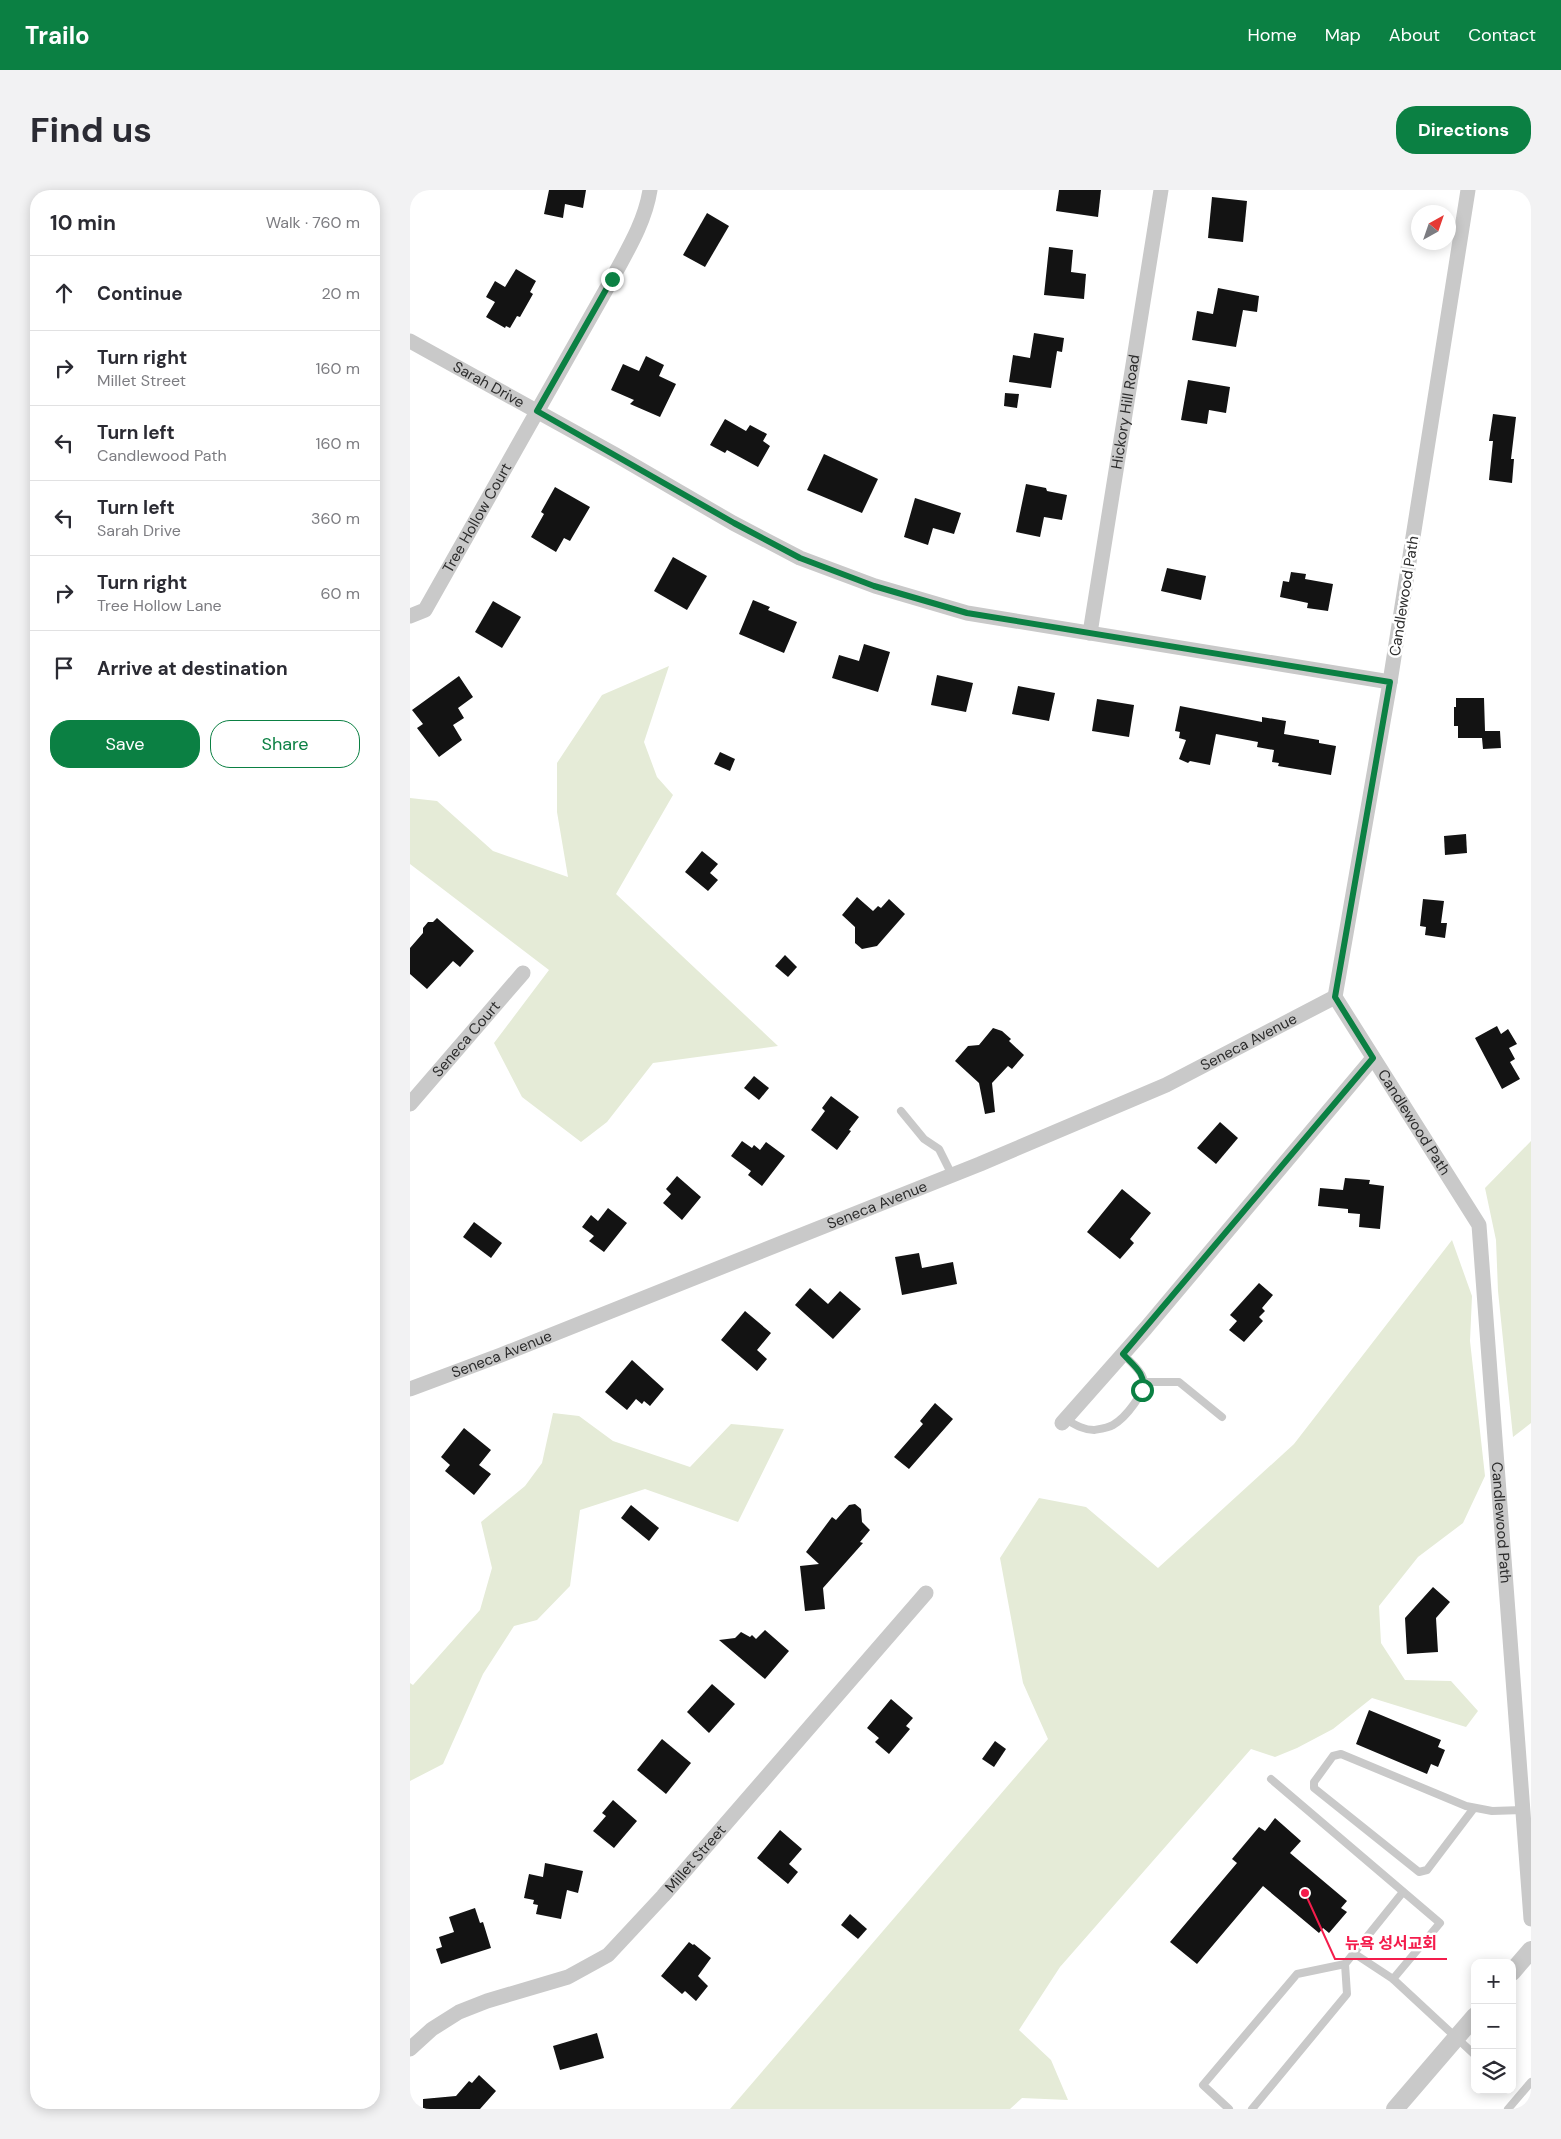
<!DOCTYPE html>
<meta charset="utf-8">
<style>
body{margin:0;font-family:"DM Sans","Noto Sans KR",sans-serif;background:#f2f2f3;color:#2b2b33}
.controls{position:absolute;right:15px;bottom:15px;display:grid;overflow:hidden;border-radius:10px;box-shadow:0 2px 12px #0003}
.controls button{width:45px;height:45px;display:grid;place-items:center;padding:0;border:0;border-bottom:1px solid #e1e1e2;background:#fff;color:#2b2b33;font:25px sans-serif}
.compass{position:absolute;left:1001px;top:15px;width:45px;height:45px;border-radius:50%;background:#fff;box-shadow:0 2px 12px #0003;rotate:40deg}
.stop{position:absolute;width:15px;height:15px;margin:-11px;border:4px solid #0b8043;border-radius:50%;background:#fff}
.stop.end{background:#0b8043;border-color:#fff;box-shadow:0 1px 5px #0008}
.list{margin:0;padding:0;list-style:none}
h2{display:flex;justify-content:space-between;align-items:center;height:65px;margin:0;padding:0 20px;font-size:21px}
h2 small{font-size:16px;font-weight:400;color:#7c7c81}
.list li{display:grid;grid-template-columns:32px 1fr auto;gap:15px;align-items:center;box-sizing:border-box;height:75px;padding:0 20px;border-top:1px solid #e1e1e2}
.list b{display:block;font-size:19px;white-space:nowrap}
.list p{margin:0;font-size:16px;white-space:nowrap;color:#7c7c81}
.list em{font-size:16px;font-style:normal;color:#7c7c81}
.actions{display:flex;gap:10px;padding:15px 20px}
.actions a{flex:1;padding:11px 0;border:1px solid #0b8043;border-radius:20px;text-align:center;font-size:18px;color:#0b8043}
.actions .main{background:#0b8043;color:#fff}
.icon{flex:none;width:28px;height:28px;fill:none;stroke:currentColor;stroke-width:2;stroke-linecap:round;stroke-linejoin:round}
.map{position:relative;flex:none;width:1121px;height:1919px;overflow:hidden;border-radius:20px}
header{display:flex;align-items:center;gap:30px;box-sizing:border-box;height:70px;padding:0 25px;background:#0b8043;color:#fff}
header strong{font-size:24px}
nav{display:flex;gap:28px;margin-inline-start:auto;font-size:18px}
.intro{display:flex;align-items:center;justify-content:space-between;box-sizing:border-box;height:120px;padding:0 30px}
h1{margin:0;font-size:35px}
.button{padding:12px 22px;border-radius:20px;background:#0b8043;color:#fff;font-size:18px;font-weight:700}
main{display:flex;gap:30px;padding:0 30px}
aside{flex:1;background:#fff;border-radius:20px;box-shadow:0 2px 12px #0003}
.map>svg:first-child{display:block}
</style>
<header>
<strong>Trailo</strong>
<nav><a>Home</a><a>Map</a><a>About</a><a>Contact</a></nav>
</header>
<div class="intro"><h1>Find us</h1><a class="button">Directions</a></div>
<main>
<aside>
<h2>10 min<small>Walk · 760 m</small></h2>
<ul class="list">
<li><svg class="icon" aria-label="ahead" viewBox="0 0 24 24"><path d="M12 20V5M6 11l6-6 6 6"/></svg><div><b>Continue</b></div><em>20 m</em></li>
<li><svg class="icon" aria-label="right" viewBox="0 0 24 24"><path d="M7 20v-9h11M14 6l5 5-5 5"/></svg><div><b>Turn right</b><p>Millet Street</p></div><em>160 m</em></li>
<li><svg class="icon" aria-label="left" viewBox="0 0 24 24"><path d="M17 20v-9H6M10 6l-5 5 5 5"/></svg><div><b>Turn left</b><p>Candlewood Path</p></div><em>160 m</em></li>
<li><svg class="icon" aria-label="left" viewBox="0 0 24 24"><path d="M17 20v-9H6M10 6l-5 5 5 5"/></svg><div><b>Turn left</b><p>Sarah Drive</p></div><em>360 m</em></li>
<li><svg class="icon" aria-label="right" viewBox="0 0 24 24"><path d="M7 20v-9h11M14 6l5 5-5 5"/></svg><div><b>Turn right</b><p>Tree Hollow Lane</p></div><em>60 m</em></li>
<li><svg class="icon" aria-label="arrive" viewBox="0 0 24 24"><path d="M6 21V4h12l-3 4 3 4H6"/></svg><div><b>Arrive at destination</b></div></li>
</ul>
<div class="actions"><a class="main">Save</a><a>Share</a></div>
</aside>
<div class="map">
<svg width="1121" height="1919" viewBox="0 0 1121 1919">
<rect width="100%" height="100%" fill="#fff"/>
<g fill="#e5ebd7">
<path d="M259,476L234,552L247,587L263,605L206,704L368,856L243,873L197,932L171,952L112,907L84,853L139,780L0,674V608L27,611L83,661L158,687L147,622V573L192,505Z"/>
<path d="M1121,951V1233L1103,1247L1088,1101L1086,1050L1075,998Z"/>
<path d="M1042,1050L1062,1106L1060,1151L1075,1286L1053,1333L1008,1367L969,1416L971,1453L995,1490L1041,1491L1068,1521L1056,1537L962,1508L923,1539L887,1558L865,1567L841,1559L650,1777L609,1840L641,1870L658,1910L612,1908L600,1919H320L638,1549L613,1493L590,1368L629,1308L676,1317L748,1378L884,1254Z"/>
<path d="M143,1223L169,1226L203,1251L280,1277L321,1234L374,1239L328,1332L235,1299L170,1320L160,1396L127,1430L104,1436L73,1484L33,1574L0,1591V1493L3,1495L70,1420L82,1378L71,1332L115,1296L132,1273Z"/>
</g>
<g fill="#131313">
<path d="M139,0H176L173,18L155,14L153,28L134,24Z"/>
<path d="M649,0H691L688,27L646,21Z"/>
<path d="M802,7L837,11L833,52L798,48Z"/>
<path d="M297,23L319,36L295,77L273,65Z"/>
<path d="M639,57L663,60L661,82L676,84L674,109L634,105Z"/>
<path d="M106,79L126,91L120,102L123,104L110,127L107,126L100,138L96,136L95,138L76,127L85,112L76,107L85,91L95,97Z"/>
<path d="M808,98L849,106L847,122L833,120L826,157L782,150L787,121L803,124Z"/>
<path d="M624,143L654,148L652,162L647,161L641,198L599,192L603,165L620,168Z"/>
<path d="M236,166L254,175L249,186L266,194L250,227L220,214L224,210L201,200L213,174L229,181Z"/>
<path d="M778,190L820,197L816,223L799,220L797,234L771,230Z"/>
<path d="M595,203L609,204L607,218L594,216Z"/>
<path d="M1083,224L1106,227L1101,269H1104L1102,293L1079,290L1083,251H1079Z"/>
<path d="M315,229L336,241L340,235L357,244L353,251L360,256L348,277L317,260L315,263L300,255Z"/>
<path d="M414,264L468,289L452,323L397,300Z"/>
<path d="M616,294L636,298L637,301L657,305L652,330L634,327L630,347L606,342Z"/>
<path d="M145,297L180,317L160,351L154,348L146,362L121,347L134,324L131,322Z"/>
<path d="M505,308L551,323L544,344L523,338L518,355L494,347Z"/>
<path d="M263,367L297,386L277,420L244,401Z"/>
<path d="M757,378L796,386L791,410L751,401Z"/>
<path d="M881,382L896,384L895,389L923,394L918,421L897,418L898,413L870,407L873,391L879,392Z"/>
<path d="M343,410L360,417L358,420L387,432L374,463L329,444Z"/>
<path d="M83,411L111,427L92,458L65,442Z"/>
<path d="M454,454L480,462L468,502L422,488L429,465L449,471Z"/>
<path d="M527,485L563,493L556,522L521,515Z"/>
<path d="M49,486L63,507L48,518L54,528L43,535L52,550L29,567L7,538L13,534L2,520Z"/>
<path d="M608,496L645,503L639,531L602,524Z"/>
<path d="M1046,508H1074L1075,541H1090L1091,558L1073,559L1072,548H1048V536H1044V517H1046Z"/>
<path d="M687,509L724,515L719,547L682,541Z"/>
<path d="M770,516L852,532V527L876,531L874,544L909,550V553L926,556L921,585L868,576L869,573L862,572L864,560L847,557L848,552L806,544L800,575L780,571L778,573L769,569L776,550L769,548L770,542L765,541Z"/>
<path d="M310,562L325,569L320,581L304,574Z"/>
<path d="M1056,644L1057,663L1035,665L1034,646Z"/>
<path d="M292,661L308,674L300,683L308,690L298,701L275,682Z"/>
<path d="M447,707L463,721L468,716L471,718L479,709L495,724L467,756L452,759L445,753V737L432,725Z"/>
<path d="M1013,709L1034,711L1031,733H1037L1035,748L1015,745L1016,737L1010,736Z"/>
<path d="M27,728L64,761L50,777L43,771L17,799L0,784V758L13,743V738L18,732H23Z"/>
<path d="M375,765L387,777L378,787L365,776Z"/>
<path d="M1087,836L1091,844L1098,839L1107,854L1099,858L1105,869L1100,872L1110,889L1092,899L1065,848Z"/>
<path d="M583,838L592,841L601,849L599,851L614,865L602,879L598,876L582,893L585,922L575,924L569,893L545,871L558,856L569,855Z"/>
<path d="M344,886L359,898L349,910L334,898Z"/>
<path d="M421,906L449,927L439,940L441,941L427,960L401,940L415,921L412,918Z"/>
<path d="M810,932L828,948L806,974L787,958Z"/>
<path d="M332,951L342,958L344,955L350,960L356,952L375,966L352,996L338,985L341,981L321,966Z"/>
<path d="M267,986L291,1007L272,1030L253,1013L261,1004L256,999Z"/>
<path d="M935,988L960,990L959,994L974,996L970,1039L949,1037L950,1024L938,1023V1019L908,1016L910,998L933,1000Z"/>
<path d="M712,999L741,1023L720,1049L724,1053L710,1069L677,1042Z"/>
<path d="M198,1018L217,1033L194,1062L179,1051L184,1046L172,1037L181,1025L188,1031Z"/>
<path d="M64,1032L92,1053L81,1068L53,1047Z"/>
<path d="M509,1063L512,1078L543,1072L547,1094L492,1105L485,1067Z"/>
<path d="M849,1093L863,1105L852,1118L855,1121L849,1127L853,1131L834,1152L819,1140L827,1131L820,1125Z"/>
<path d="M400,1098L418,1114L430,1101L451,1119L423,1149L385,1115Z"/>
<path d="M335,1121L361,1143L347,1160L357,1169L347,1181L311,1150Z"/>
<path d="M222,1170L254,1199L240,1216L234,1211L232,1214L226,1209L217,1220L195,1202Z"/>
<path d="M525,1213L543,1229L499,1279L484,1267L513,1234L510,1231Z"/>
<path d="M54,1238L81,1260L69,1275L81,1284L64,1305L35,1281L40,1275L31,1267Z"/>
<path d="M445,1314L451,1319L452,1332L460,1340L450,1352L453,1353L413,1398L415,1419L395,1421L390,1376L409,1374L396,1362L422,1327L426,1330L439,1315Z"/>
<path d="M221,1315L249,1338L239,1351L211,1328Z"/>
<path d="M1023,1397L1040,1412L1026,1428L1028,1462L997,1464L995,1428Z"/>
<path d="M355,1440L379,1461L355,1489L309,1450L325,1448L331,1442L340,1447L342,1445L346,1449Z"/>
<path d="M302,1494L325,1514L299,1543L277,1522Z"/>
<path d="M481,1509L503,1528L496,1536L500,1539L479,1564L465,1552L469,1548L457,1538Z"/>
<path d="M959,1520L1031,1550L1028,1557L1035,1560L1028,1577L1021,1574L1017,1584L946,1554Z"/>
<path d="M252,1549L281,1573L256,1604L227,1580Z"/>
<path d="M585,1551L596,1559L584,1577L572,1569Z"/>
<path d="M203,1610L227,1631L204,1658L183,1641L196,1626L192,1623Z"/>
<path d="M865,1628L891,1651L880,1663L937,1711L931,1718L937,1722L919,1743L913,1738L909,1743L853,1696L787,1774L760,1752L827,1673L822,1669L849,1637L855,1641Z"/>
<path d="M370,1640L392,1659L379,1674L388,1682L378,1694L347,1668Z"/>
<path d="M135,1673L173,1681L168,1703L157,1700L151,1729L126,1724L128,1715L123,1714L124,1710L114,1708L119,1684L133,1687Z"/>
<path d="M65,1718L70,1733L73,1732L81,1758L31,1774L26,1759L32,1757L29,1747L44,1742L39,1727Z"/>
<path d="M440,1724L457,1739L448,1749L431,1735Z"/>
<path d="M279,1752L283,1755L284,1754L301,1768L288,1786L298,1796L286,1811L275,1801L272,1804L251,1786Z"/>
<path d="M187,1843L194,1868L150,1880L143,1856Z"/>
<path d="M69,1885L86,1901L70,1919H13V1909L46,1906L59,1891L62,1893Z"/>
</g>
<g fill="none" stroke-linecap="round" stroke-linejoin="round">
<g stroke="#c9c9c9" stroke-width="8">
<path d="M491,921L514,949L529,959L542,985"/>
<path d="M734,1192H769L812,1227"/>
<path d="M655,1229C664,1234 673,1240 684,1240C690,1239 698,1238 703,1235C715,1228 737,1202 733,1188C730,1179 719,1171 713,1164"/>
<path d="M861,1589L1030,1733L983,1789"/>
<path d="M1064,1618L1017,1680L1009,1682L904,1598V1592L923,1566L931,1564L1056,1616L1082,1621L1113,1620"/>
<path d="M945,1764L983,1789L1065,1865"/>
<path d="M819,1919L793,1895L887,1784L935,1774L993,1702"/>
<path d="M842,1919L937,1804L935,1774"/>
<path d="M1098,1919L1121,1892"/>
</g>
<g stroke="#c9c9c9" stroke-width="15">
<path id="s1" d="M1058,0L980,492L925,807L1069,1035L1121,1729"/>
<path id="s2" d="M0,151L206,265L323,333L390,368L465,396L557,423L980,492"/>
<path id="s3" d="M0,426L15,420L202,89C217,61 235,32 240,0"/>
<path id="s4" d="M680,443L751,0"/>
<path id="s5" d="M0,914L113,783"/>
<path id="s6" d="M0,1199L91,1165L570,974L756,895L925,807"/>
<path d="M652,1233L736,1138L963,868"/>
<path id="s7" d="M0,1859L22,1839L49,1822L77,1811L158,1787L198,1765L253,1706L516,1403"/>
</g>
<g stroke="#c9c9c9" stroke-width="18">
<path d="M1102,1782L1121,1760"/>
<path d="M985,1919L1065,1826"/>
</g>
</g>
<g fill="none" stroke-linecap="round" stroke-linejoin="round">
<path stroke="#0b8043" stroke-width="6" d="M202,89L127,221L324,333L390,368L464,396L557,423L980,492L925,807L963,868L713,1164C723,1175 737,1184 732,1200"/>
</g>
<g text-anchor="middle" stroke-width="5" stroke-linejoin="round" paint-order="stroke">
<g font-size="15" fill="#2c2c2c" stroke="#fff">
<text dy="5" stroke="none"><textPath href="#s2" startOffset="90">Sarah Drive</textPath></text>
<text dy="5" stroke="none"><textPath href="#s4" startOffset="224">Hickory Hill Road</textPath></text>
<text dy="5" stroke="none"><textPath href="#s3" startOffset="122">Tree Hollow Court</textPath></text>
<text transform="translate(994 406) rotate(-81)" y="5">Candlewood Path</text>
<text dy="5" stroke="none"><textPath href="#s5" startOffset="86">Seneca Court</textPath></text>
<text dy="5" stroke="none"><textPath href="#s6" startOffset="908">Seneca Avenue</textPath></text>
<text dy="5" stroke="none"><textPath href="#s1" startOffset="966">Candlewood Path</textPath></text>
<text dy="5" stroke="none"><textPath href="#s6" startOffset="502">Seneca Avenue</textPath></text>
<text dy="5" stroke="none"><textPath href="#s6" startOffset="98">Seneca Avenue</textPath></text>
<text dy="5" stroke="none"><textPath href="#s1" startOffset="1386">Candlewood Path</textPath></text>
<text dy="5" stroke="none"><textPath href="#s7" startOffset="352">Millet Street</textPath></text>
</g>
</g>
<path fill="none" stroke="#f41d4c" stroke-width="2" d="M895 1703L925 1769H1037"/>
<circle fill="#f41d4c" stroke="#fff" stroke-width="2" cx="895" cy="1703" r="5"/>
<g font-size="16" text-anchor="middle" font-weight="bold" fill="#f41d4c" stroke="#fff" stroke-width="5" stroke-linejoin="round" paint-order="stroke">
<text x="981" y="1759">뉴욕 성서교회</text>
</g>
</svg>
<div class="controls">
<button>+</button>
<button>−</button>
<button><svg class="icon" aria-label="layers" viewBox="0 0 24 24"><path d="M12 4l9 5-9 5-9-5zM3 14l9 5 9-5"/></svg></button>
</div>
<svg class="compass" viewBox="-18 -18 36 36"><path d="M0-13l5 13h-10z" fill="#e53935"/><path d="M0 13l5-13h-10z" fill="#7c7c81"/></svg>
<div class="stop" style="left:732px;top:1200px"></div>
<div class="stop end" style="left:202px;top:89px"></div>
</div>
</main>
